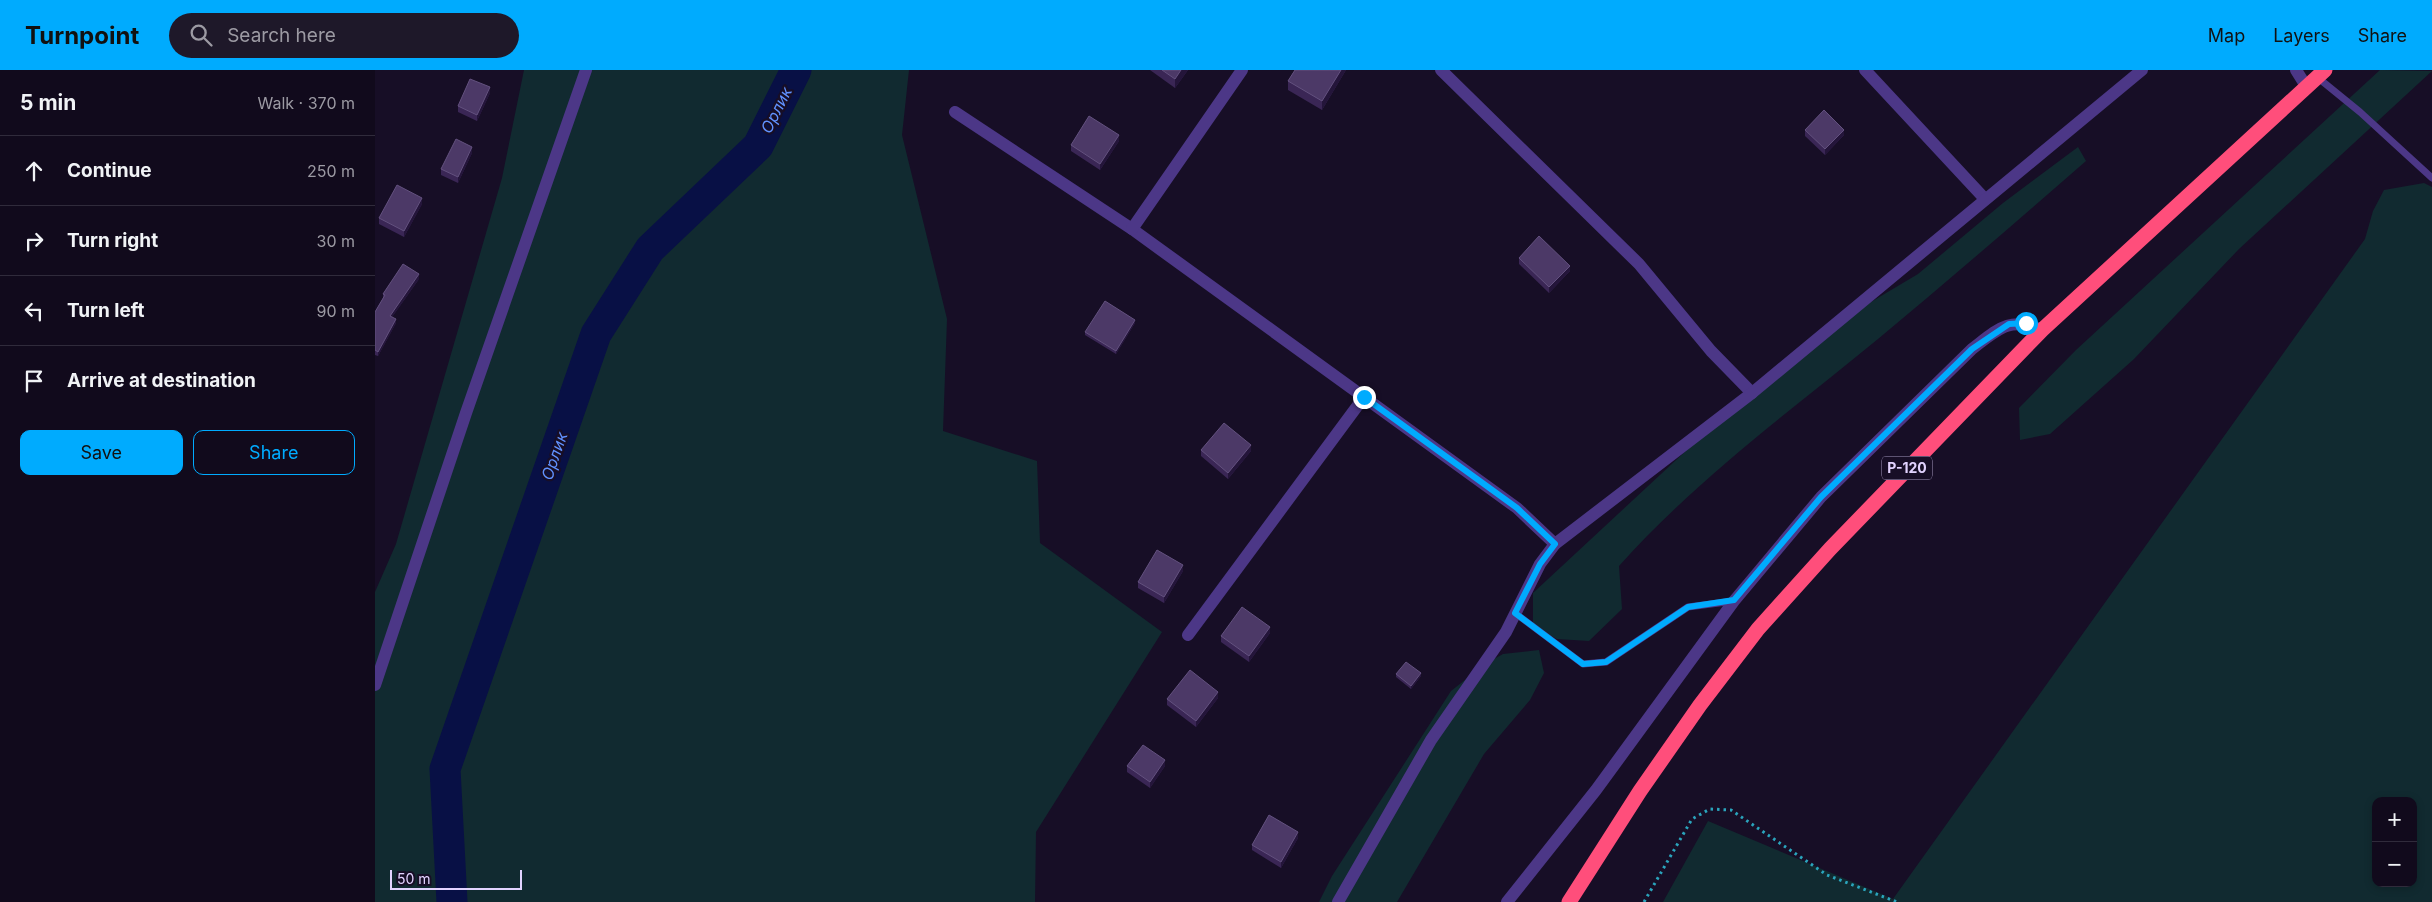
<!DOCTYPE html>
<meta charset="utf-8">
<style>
body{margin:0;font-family:Inter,sans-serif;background:#1e1829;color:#f1f3f6}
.controls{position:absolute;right:15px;bottom:15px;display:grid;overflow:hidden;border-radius:10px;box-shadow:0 2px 8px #0003}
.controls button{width:45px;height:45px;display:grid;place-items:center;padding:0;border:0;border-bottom:1px solid #302b3b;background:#110a1c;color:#f1f3f6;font:25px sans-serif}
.scale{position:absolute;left:15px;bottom:12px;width:132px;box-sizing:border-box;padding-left:5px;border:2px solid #e2d3ff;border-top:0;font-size:14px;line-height:18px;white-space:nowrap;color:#e2d3ff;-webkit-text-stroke:4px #170e26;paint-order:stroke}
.stop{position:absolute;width:15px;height:15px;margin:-11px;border:4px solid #00abfe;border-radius:50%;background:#fff}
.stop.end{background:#00abfe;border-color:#fff;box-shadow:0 1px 5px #0008}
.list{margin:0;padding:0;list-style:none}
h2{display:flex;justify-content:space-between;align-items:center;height:65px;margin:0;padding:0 20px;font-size:21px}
h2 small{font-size:16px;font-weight:400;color:#9c9aa3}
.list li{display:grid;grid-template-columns:32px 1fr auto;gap:15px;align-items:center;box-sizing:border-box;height:70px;padding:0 20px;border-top:1px solid #302b3b}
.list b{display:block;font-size:19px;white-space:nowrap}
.list em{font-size:16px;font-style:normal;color:#9c9aa3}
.actions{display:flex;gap:10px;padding:15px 20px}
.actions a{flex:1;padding:11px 0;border:1px solid #00abfe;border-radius:10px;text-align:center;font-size:18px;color:#00abfe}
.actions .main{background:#00abfe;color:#111}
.icon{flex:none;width:28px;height:28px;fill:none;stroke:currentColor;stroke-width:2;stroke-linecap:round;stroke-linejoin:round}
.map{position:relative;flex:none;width:2057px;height:832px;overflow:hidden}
header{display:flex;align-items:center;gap:30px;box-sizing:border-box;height:70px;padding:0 25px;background:#00abfe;color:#111}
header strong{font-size:24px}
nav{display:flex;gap:28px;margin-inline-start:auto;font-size:18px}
.search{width:350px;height:45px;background:#1e1829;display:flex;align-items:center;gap:12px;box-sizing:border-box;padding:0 18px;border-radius:28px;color:#9c9aa3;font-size:19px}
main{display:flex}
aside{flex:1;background:#110a1c}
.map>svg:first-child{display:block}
</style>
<header>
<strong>Turnpoint</strong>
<div class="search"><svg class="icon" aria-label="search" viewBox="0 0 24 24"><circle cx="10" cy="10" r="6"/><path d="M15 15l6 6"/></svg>Search here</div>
<nav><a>Map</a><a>Layers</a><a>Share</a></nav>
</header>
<main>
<aside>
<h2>5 min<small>Walk · 370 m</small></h2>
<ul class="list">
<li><svg class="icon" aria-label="ahead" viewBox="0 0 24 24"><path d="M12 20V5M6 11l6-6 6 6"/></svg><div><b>Continue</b></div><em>250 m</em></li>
<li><svg class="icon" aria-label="right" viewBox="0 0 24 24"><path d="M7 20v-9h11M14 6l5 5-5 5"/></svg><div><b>Turn right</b></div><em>30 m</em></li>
<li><svg class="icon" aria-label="left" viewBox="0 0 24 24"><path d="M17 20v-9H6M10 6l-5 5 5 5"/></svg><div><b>Turn left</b></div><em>90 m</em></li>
<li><svg class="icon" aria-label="arrive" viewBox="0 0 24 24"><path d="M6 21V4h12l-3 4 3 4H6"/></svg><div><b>Arrive at destination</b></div></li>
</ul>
<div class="actions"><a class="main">Save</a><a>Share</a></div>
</aside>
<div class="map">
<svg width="2057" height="832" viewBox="0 0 2057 832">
<rect width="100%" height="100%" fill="#170e26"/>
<g fill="#112a30" fill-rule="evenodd">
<path d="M149,0H534L527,65L572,249L568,361L662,391L665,473L787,562L661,762L660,832H0V522L21,474L127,108Z"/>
<path d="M2005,0L2057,1L1864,179L1759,289L1675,364L1645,370L1644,338L1701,280Z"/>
<path d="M1703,77L1711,91C1642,151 1573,211 1503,269C1414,342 1321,410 1244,496L1247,539L1214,571L1182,569L1158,557V523L1314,378L1459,254L1543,204L1628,133Z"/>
<path d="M2049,113L2057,117V832H1288L1333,751L1518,829L1990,169L1998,141L2009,120ZM2001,731H2038V813H2001Z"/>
<path d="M1164,580L1169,603L1155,630L1109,684L1022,832H944L957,806L1076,621L1110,594L1128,584Z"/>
</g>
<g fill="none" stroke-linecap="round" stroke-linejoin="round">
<path stroke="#081045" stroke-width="31" d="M77,832L70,699L221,264L275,179L383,76L421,0"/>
<path stroke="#2aa4bc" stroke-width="3" stroke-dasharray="2.5 4" stroke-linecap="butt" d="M1269,832L1317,749L1335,739L1356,740L1452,805L1522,832"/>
<g stroke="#4c3787" stroke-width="7">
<path d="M1942,7L1985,42L2057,108"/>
<path d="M1140,543L1208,594L1231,592L1313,537L1359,531"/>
</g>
<g stroke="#4c3787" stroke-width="12">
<path d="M1066,0L1264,194L1336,281L1377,323"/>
<path d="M1490,0L1610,129"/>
<path d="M1921,0L1931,16"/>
<path d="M580,42L757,159L1142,438L1180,474L1165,494L1131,562L1056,670L963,832"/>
<path d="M757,159L867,0"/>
<path d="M1180,474L1377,323L1767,0"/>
<path d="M813,565L989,327"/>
<path d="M0,615L91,343L211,0"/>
<path d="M1132,832L1221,720L1359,531L1446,427L1597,279C1623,259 1634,246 1667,260"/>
</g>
<path stroke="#ff4e7b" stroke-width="15" d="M1194,832L1265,721L1325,635L1383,559L1455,479L1667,260L1950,0"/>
</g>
<g fill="#3a2655">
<path d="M775,0H813L800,18Z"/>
<path d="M920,0H971L947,40L913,20V11Z"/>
<path d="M115,23L102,51L83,42V36Z"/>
<path d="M1430,60L1469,65L1450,85L1430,66Z"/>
<path d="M744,71L725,100L696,81V75Z"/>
<path d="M97,83L83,113L66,105V99Z"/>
<path d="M47,134L29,167L4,154V148Z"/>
<path d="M1144,188L1195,201L1174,223L1144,194Z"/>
<path d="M44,209L17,247L21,253L3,286L0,285V242L8,228V224Z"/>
<path d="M760,253L741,284L710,265V262Z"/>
<path d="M826,380L876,381L853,409L826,386Z"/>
<path d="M808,501L789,533L763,518V512Z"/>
<path d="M895,563L874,592L846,572V566Z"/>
<path d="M1021,604L1046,606L1036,619L1021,607Z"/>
<path d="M843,628L821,657L792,635V629Z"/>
<path d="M752,696H790L775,718L752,702Z"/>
<path d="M923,768L906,798L877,780V775Z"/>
</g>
<g fill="#24153a">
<path d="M806,0H813L800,18V9Z"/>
<path d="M966,0H971L947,40V31Z"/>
<path d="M115,17V23L102,51V45Z"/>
<path d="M1469,60V65L1450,85V79Z"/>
<path d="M744,65V71L725,100V94Z"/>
<path d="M97,77V83L83,113V107Z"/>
<path d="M47,128V134L29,167V161Z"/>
<path d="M1195,196V201L1174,223V217Z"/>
<path d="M44,204V209L15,250V246Z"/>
<path d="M21,249V253L3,286V282Z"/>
<path d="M760,250V253L741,284V281Z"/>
<path d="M876,375V381L853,409V403Z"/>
<path d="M808,495V501L789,533V527Z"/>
<path d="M895,557V563L874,592V586Z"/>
<path d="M1046,603V606L1036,619V616Z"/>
<path d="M843,622V628L821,657V651Z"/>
<path d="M790,690V696L775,718V712Z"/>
<path d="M923,762V768L906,798V792Z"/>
</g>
<g fill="#4c3967" stroke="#63517f">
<path d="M787,0H806L800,9Z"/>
<path d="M920,0H966L947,31L913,11Z"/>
<path d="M95,9L115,17L102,45L83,36Z"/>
<path d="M1449,40L1469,60L1450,79L1430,60Z"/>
<path d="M714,46L744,65L725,94L696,75Z"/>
<path d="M81,69L97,77L83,107L66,99Z"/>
<path d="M22,115L47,128L29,161L4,148Z"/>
<path d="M1164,166L1195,196L1174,217L1144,188Z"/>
<path d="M28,194L44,204L15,246L21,249L3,282L0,280V242L10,225L8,224Z"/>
<path d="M730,231L760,250L741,281L710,262Z"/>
<path d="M849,353L876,375L853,403L826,380Z"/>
<path d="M782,480L808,495L789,527L763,512Z"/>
<path d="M867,537L895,557L874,586L846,566Z"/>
<path d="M1031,592L1046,603L1036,616L1021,604Z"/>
<path d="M815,600L843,622L821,651L792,629Z"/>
<path d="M768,675L790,690L775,712L752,696Z"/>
<path d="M894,745L923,762L906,792L877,775Z"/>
</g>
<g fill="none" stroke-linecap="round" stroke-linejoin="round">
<path stroke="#00abfe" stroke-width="6" d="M989,327L1142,438L1180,474L1165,494L1140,543L1208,594L1231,592L1313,537L1359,530L1446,427L1597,279L1634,254L1651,253"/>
</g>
<g text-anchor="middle" stroke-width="4.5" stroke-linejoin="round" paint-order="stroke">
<rect fill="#170e26" stroke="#a598be" stroke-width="1" x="1507" y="386.5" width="50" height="23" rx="4"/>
<g font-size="14" font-weight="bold" fill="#e2d3ff">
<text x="1532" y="403">Р-120</text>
</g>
<g font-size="16" font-style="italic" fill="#6192ff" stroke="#170e26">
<text transform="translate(401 40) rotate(-63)" y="6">Орлик</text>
<text transform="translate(179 386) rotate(-71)" y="6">Орлик</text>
</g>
</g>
</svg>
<div class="controls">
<button>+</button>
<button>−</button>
</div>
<div class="scale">50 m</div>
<div class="stop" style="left:1651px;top:253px"></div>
<div class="stop end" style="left:989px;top:327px"></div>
</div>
</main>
